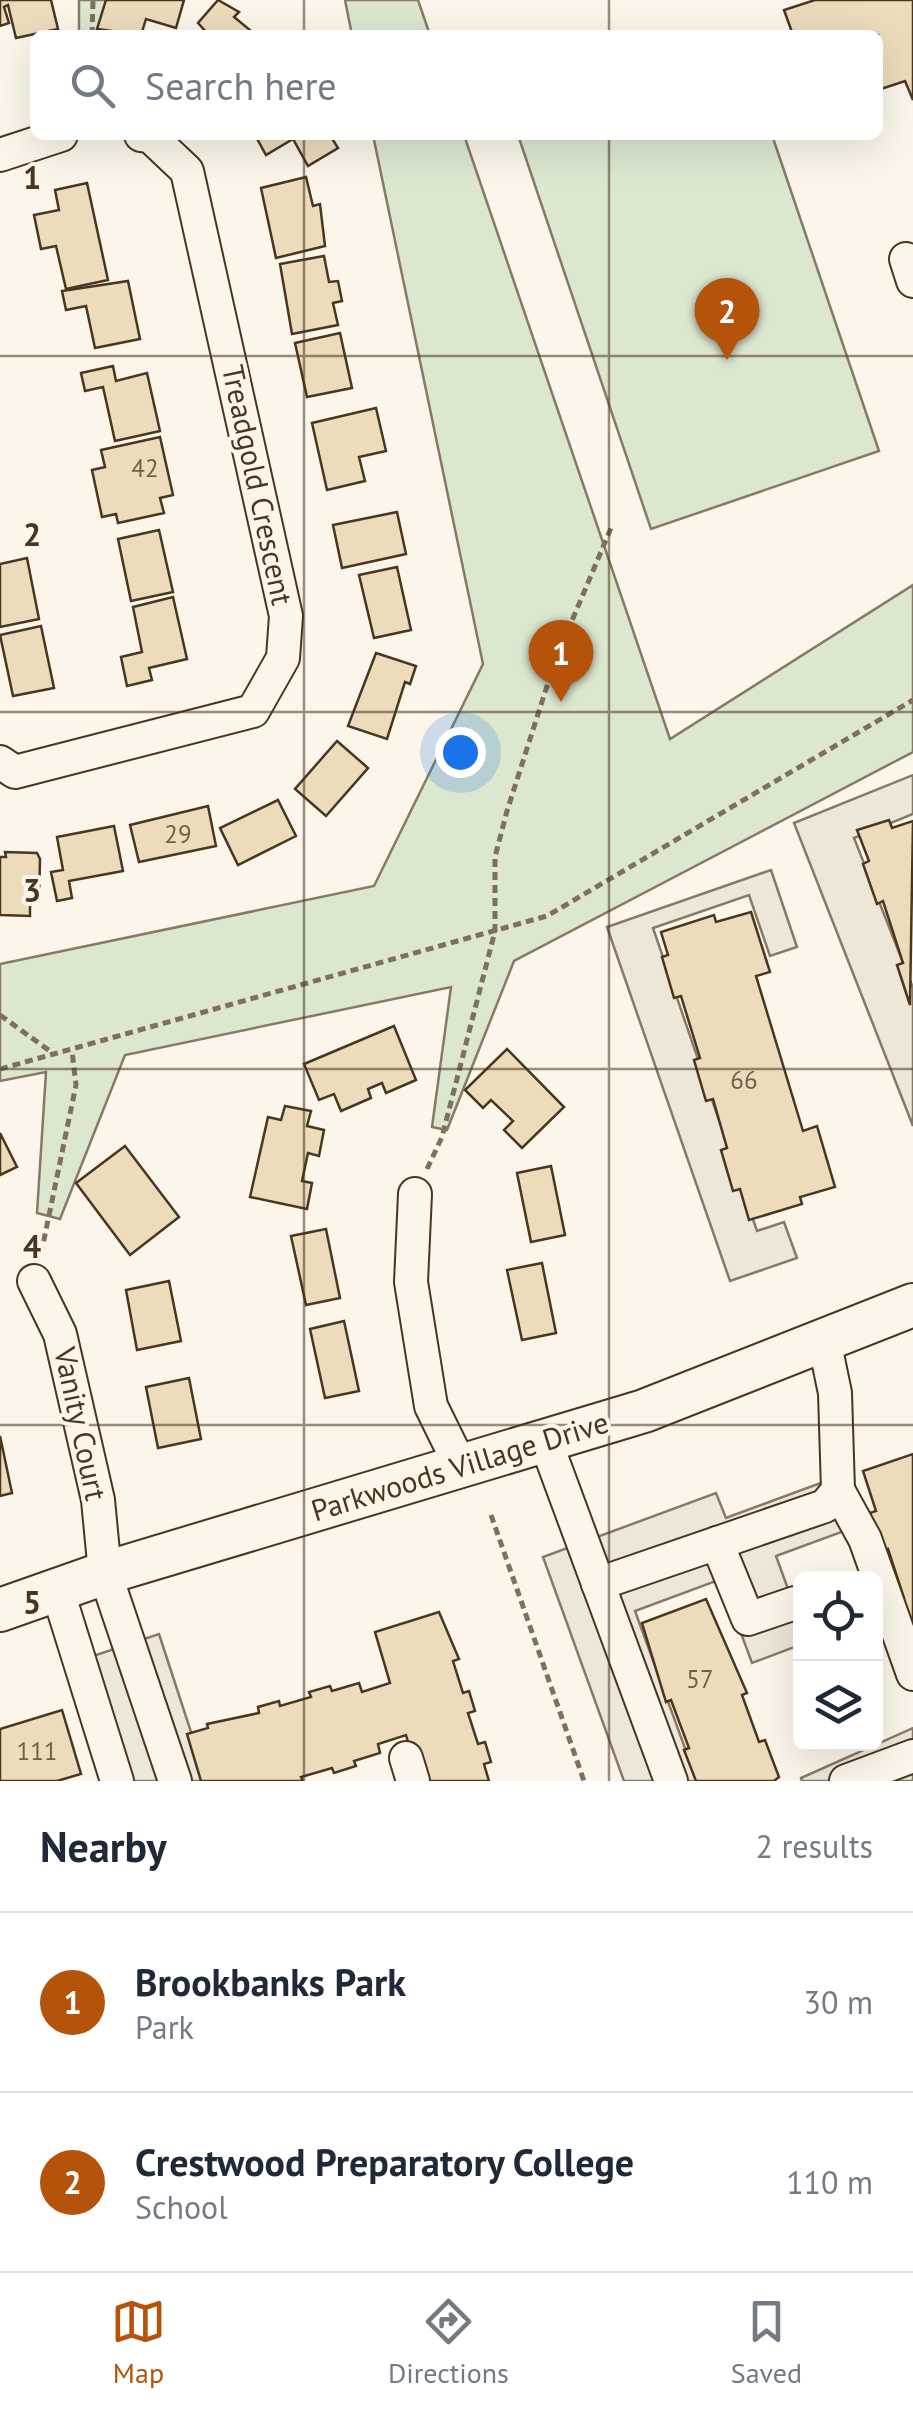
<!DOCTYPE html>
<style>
body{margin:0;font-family:"PT Sans",sans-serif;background:#f2f2f3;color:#1f2937}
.controls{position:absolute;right:30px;bottom:30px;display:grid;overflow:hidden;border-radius:15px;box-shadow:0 10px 40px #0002}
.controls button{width:90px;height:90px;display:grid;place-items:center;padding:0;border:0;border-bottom:2px solid #e0e1e3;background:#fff;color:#1f2937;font:50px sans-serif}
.you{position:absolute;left:460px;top:752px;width:35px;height:35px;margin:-25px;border:8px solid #fff;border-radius:50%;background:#1a73e8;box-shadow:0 0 0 15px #1a73e833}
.badge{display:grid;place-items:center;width:65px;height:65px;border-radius:50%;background:#b45309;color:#fff;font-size:32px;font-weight:700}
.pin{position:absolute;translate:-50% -82px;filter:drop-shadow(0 2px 5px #0008)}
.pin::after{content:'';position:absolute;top:52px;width:35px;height:30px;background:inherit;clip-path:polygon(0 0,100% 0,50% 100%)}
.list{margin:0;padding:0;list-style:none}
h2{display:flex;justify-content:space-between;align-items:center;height:130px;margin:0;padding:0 40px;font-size:42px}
h2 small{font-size:32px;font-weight:400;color:#747a83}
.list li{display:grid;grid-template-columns:65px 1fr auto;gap:30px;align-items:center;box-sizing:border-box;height:180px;padding:0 40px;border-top:2px solid #e0e1e3}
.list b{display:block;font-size:38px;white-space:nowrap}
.list p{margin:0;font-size:32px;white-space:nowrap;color:#747a83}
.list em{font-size:32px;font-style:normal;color:#747a83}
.icon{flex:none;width:55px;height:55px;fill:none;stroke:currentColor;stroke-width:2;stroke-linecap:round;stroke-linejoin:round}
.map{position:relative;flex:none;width:913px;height:1781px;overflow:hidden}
.search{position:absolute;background:#fff;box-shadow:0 10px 40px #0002;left:30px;right:30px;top:30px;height:110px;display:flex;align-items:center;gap:25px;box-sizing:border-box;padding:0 35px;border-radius:15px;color:#747a83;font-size:38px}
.sheet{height:490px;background:#fff}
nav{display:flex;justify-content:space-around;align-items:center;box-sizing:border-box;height:140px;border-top:2px solid #e0e1e3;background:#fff;font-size:28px;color:#747a83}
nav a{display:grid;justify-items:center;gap:5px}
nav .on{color:#b45309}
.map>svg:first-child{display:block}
</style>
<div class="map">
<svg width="913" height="1781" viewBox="0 0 913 1781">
<rect width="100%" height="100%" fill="#fbf6e9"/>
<g fill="#dce7d0" stroke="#887966" stroke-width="2.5">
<path d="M79,0H109L105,35H79Z"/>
<path d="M345,0H418L430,35H352Z"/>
<path d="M373,135H464L670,739L913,585V752L514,961L447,1130L432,1127L451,987L125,1055L60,1219L37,1213L46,1072L0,1081V964L374,886L483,664Z"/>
<path d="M518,135H772L879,451L651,529Z"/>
</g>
<g fill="#ede7d9" stroke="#887966" stroke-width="2.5">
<path d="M913,775V814L854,838L913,988V1126L794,823Z"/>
<path d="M771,870L797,947L770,956L749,895L653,928L757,1231L784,1222L797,1258L730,1281L607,927Z"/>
<path d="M845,1474L847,1530L776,1556L800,1622V1645L752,1663L721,1579L635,1611L697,1781H624L543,1557L716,1493L726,1518Z"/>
<path d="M159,1634L207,1781H104L66,1665Z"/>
<path d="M913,1728V1781H802L801,1778Z"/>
</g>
<g fill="#ecdcbc" stroke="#4a3520" stroke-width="2.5">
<path d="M0,0H51L58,29L16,38L8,5L4,7L9,23L0,26Z"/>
<path d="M106,0H184L176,28L146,19L141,35L97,29Z"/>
<path d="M218,0L239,12L234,17L256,35H209L198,23Z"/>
<path d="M815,0H913V100L905,81L878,90V35H793L784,10Z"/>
<path d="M255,135H330L338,148L308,166L293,139L266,155Z"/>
<path d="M306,177L313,206L320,204L325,246L276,258L261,188Z"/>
<path d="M87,183L108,280L66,289L56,246L41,249L34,215L59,210L55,190Z"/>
<path d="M324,256L329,282L338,281L342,301L333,303L338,325L292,334L280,264Z"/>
<path d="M128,281L140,339L95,348L86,306L66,310L62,291Z"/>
<path d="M340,333L352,388L307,397L295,343Z"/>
<path d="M113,366L116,381L147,373L160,431L115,441L103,387L85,391L81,373Z"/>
<path d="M376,408L386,451L359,457L365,481L327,490L312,423Z"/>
<path d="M160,437L173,495L160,498L164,513L118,523L116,514L102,517L92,470L105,467L101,450Z"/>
<path d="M397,512L406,554L342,568L333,525Z"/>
<path d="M159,530L173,592L131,601L118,539Z"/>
<path d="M27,558L39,619L0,627V564Z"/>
<path d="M397,567L411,630L374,638L359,575Z"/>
<path d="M173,597L187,659L149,668L152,680L127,686L121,657L142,652L133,607Z"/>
<path d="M41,626L54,688L13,696L0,635Z"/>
<path d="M376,653L416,666L410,684L405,682L387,739L348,726Z"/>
<path d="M337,741L368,768L326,816L295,789Z"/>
<path d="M278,800L296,836L238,865L220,828Z"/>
<path d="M208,806L216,846L139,862L130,825Z"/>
<path d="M889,820L892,828L913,821L910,1005L897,965L903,963L883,901L877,904L863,864L869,861L857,830Z"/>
<path d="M114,826L123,871L69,881L72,898L57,901L51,872L63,870L57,837Z"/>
<path d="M5,852L37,853L40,859L39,901H30V916L0,915V857H6Z"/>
<path d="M751,912L770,972L756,976L803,1131L817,1126L835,1187L800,1197L802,1204L749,1220L740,1189L733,1191L721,1150L727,1148L713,1099L706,1101L694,1060L700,1058L681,996L674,998L662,957L668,955L661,932L714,915L716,922Z"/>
<path d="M394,1026L416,1080L386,1093L382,1083L368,1089L371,1098L341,1111L334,1094L319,1100L304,1064Z"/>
<path d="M507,1049L564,1107L522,1148L504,1130L513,1121L491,1100L483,1108L465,1090Z"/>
<path d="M285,1106L311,1111L307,1126L324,1130L319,1156L308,1153L302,1181L312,1183L307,1209L250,1197L268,1117L281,1120Z"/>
<path d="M0,1133L17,1167L0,1175Z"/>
<path d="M125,1146L179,1217L130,1255L76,1183Z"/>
<path d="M551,1166L565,1235L531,1242L517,1173Z"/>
<path d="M326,1229L340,1298L306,1305L291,1236Z"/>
<path d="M542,1263L556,1333L522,1340L507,1270Z"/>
<path d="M169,1281L181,1341L137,1350L126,1290Z"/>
<path d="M344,1321L359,1391L325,1398L310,1329Z"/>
<path d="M189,1378L201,1439L158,1448L146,1387Z"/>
<path d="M0,1436L12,1493L0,1496Z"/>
<path d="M913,1454V1638L898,1601L904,1598L888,1549L883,1551L870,1513L876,1511L863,1471Z"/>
<path d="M706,1599L747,1693L742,1695L759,1742L765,1740L779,1777L774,1781H696L684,1750L689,1748L671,1700L666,1702L642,1623Z"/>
<path d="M439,1612L459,1659L453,1661L463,1693L469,1691L475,1711L468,1713L478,1744L485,1742L491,1762L484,1764L489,1781H419L406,1735L378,1744L380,1753L354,1761L356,1766L334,1773L332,1768L301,1777L303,1781H201L187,1734L208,1728L207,1724L259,1713L258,1707L279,1701L280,1706L311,1697L309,1692L330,1686L332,1691L359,1683L362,1692L390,1683L375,1632Z"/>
<path d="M62,1710L81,1774L57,1781H0V1729Z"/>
</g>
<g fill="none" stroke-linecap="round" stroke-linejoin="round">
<g stroke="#4a3520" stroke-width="36">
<g id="minor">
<path d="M0,155L61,135"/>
<path d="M906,259L913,281"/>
<path d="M0,762L15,772L253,711L283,658L286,616L187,171L150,136L141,135"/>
<path d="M415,1194L411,1282L431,1406L460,1465"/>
<path d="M34,1281L60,1334L98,1500L105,1573L175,1781"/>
<path d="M545,1440L671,1781"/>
<path d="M838,1490L865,1539L913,1674"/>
<path d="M717,1543L748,1619L795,1603"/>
<path d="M598,1584L825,1506L838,1490L835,1393L824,1340"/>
<path d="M57,1589L117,1781"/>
<path d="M406,1758L413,1781"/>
<path d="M846,1781L913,1756"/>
</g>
</g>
<g stroke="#4a3520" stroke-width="46">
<path id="major" d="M0,1610L105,1573L644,1411L913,1305"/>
</g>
<g stroke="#7f6f5c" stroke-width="5" stroke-dasharray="8 5" stroke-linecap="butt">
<path d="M92,35L93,0"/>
<path d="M0,1015L54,1054"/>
<path d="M0,1069L547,916L913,700"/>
<path d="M427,1169L442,1137L495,931V857L507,811L555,661L611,528"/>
<path d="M41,1254L76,1085L72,1051"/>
<path d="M491,1515L584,1781"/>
</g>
<use href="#minor" stroke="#fbf6e9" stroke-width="32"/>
<use href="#major" stroke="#fbf6e9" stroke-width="42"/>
</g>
<path fill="none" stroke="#4a3520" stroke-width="2.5" stroke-opacity="0.55" d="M304,0V35M609,0V35M304,135V1781M609,135V1781M0,356H913M0,712H913M0,1069H913M0,1425H913"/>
<g text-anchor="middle" stroke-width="8" stroke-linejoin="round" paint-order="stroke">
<g font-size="25" fill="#725f47">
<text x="145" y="477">42</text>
<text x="178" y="843">29</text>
<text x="744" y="1089">66</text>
<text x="700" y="1688">57</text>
<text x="37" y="1760">111</text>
</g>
<g font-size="30" fill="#4a3520" stroke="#fbf6e9">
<text transform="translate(257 485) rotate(78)" y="10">Treadgold Crescent</text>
<text transform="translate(80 1424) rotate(78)" y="10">Vanity Court</text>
<text transform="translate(460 1467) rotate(-17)" y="10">Parkwoods Village Drive</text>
</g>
</g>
<g font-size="32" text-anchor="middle" font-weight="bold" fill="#4a3520" stroke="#fbf6e9" stroke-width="8" stroke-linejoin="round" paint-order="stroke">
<text x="32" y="189">1</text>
<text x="32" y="546">2</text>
<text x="32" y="902">3</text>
<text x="32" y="1258">4</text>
<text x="32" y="1614">5</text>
</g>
</svg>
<div class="controls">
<button><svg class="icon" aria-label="locate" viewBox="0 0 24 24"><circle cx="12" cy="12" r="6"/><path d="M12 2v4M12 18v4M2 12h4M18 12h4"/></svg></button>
<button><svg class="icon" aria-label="layers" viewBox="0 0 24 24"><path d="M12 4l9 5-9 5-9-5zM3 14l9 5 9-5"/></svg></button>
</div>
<div class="you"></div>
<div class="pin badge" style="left:561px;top:702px">1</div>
<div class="pin badge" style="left:727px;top:360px">2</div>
<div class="search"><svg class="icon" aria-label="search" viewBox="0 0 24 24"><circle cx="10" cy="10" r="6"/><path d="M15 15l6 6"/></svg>Search here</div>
</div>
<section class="sheet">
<h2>Nearby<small>2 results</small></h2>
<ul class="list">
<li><span class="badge">1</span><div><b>Brookbanks Park</b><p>Park</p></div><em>30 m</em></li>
<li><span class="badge">2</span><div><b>Crestwood Preparatory College</b><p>School</p></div><em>110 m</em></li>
</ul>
</section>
<nav>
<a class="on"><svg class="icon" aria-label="map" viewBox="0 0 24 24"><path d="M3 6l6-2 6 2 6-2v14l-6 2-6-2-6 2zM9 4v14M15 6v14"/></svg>Map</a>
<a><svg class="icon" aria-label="directions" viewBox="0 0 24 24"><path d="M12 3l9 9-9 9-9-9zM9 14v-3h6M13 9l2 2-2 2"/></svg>Directions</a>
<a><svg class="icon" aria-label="saved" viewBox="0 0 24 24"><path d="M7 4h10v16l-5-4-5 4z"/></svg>Saved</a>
</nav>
